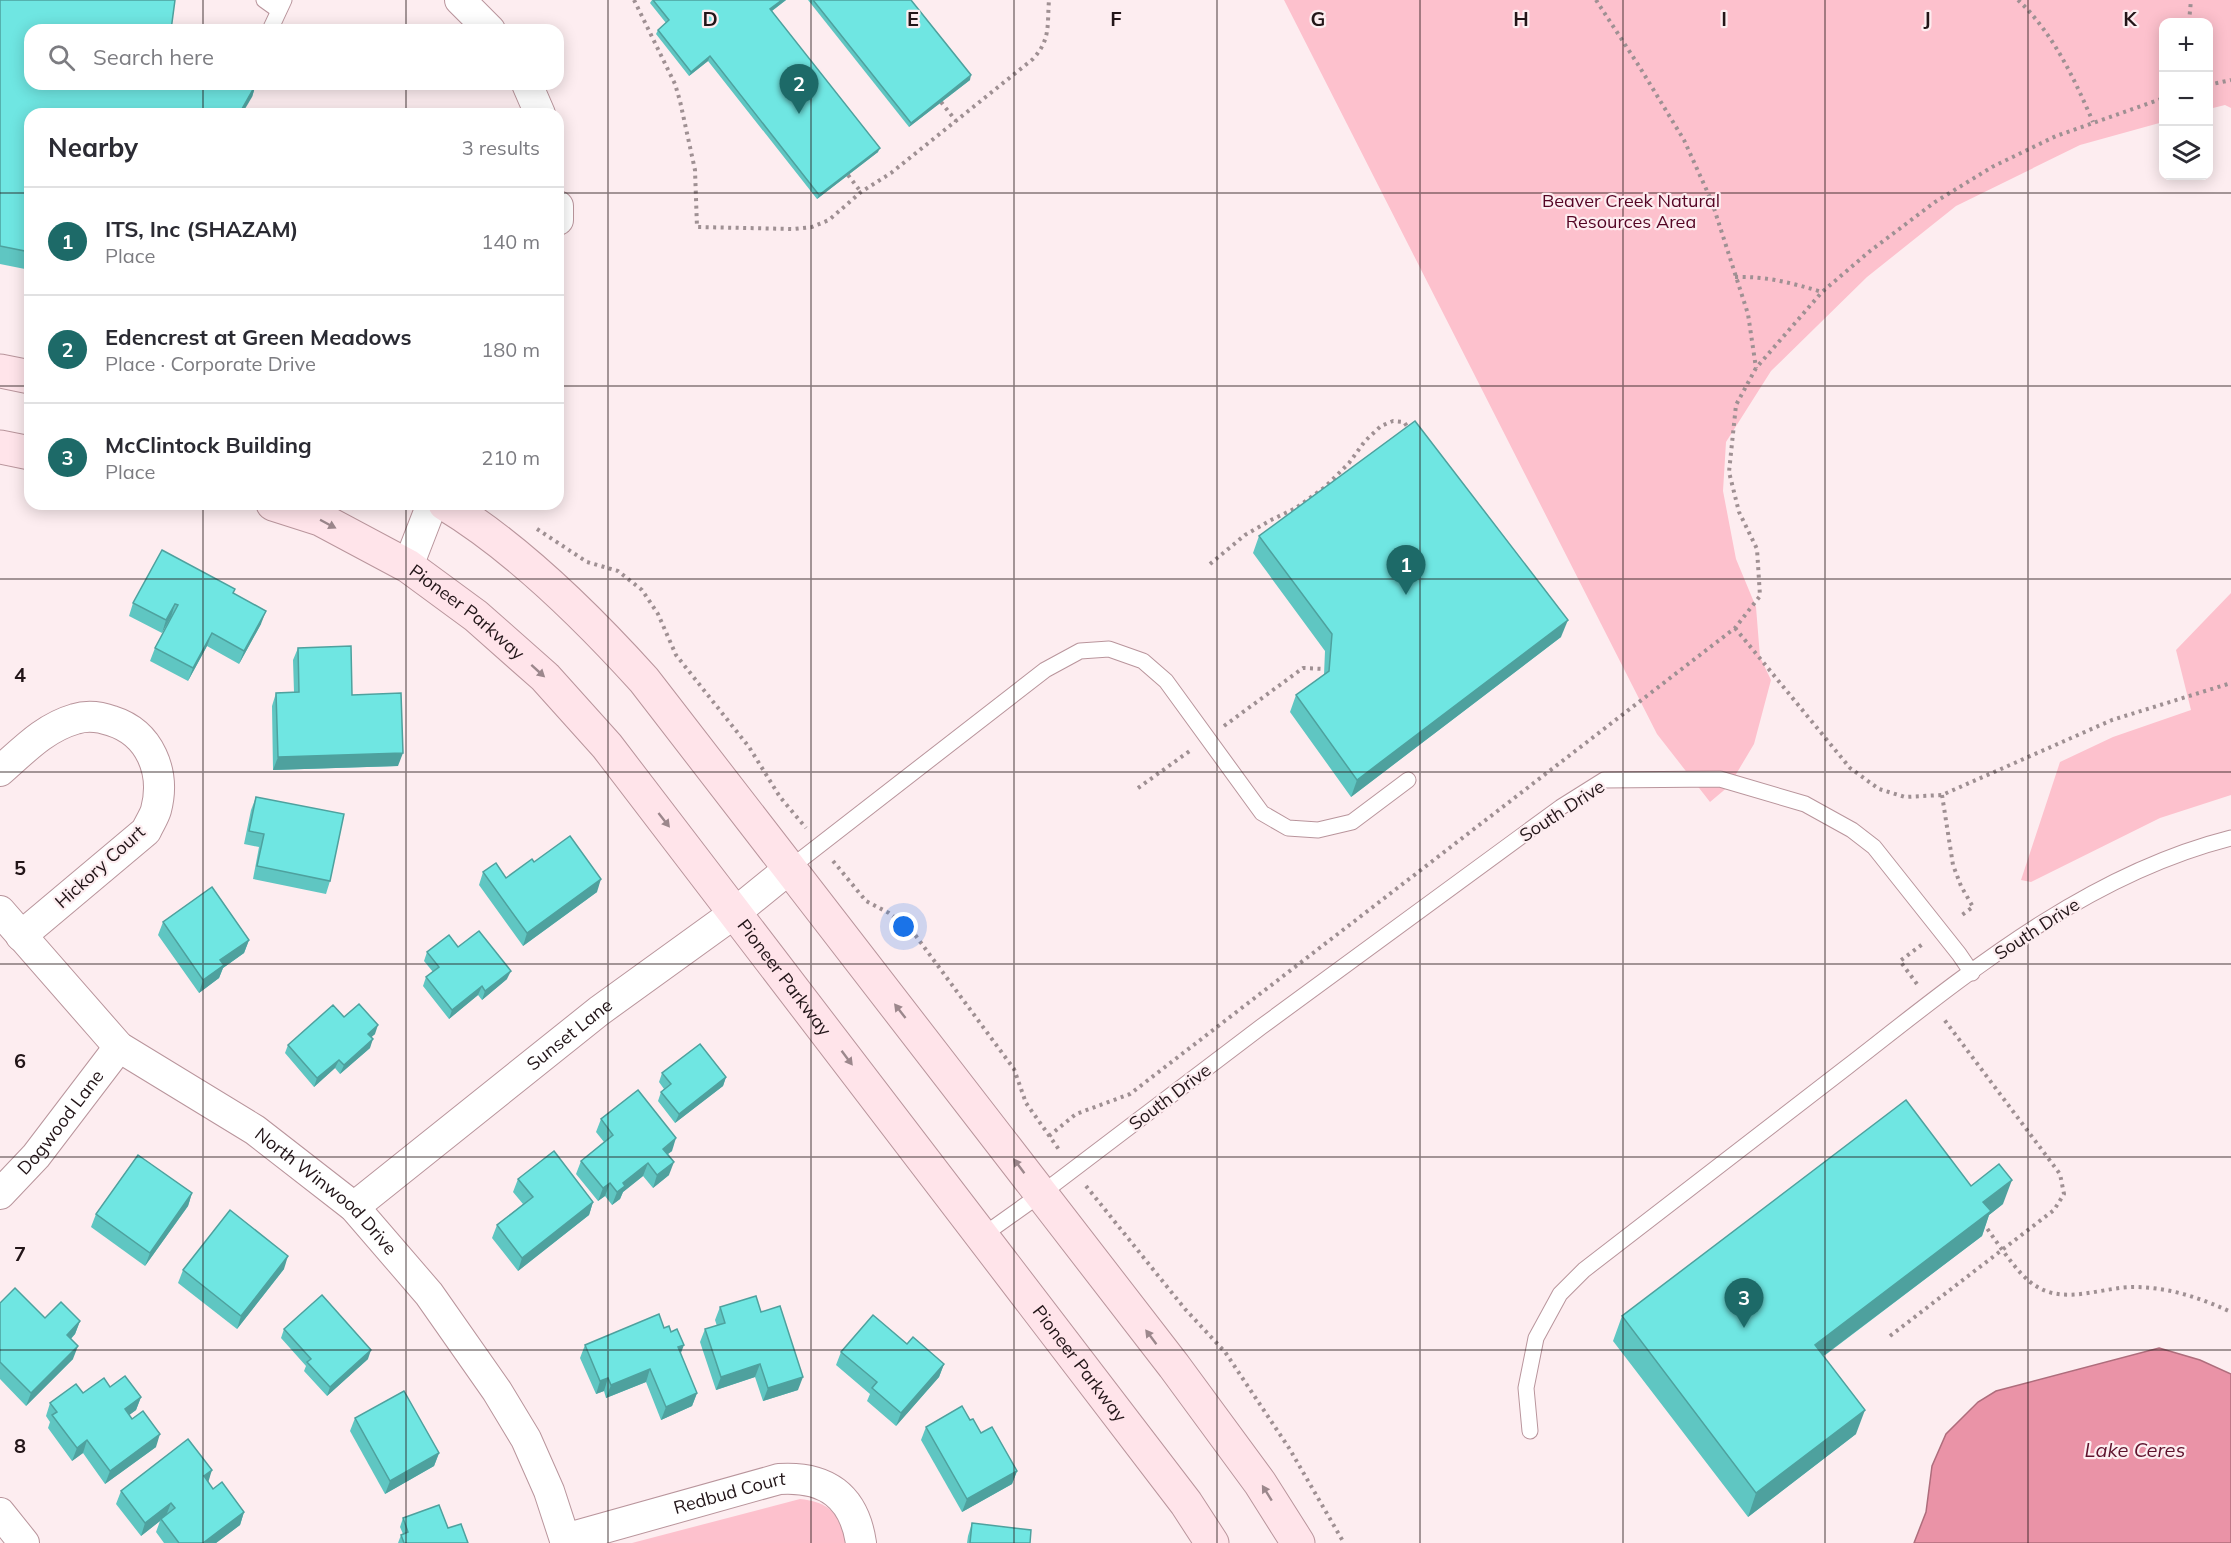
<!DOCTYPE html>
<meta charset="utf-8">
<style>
body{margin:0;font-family:Mulish,sans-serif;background:#f2f2f3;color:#2b2b33}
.controls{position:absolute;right:18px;top:18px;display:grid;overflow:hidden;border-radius:12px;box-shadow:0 3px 15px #0003}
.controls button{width:54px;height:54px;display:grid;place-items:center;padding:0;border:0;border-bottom:2px solid #e1e1e2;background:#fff;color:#2b2b33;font:30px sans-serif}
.you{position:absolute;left:904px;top:927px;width:21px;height:21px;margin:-15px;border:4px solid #fff;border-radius:50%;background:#1a73e8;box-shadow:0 0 0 9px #1a73e833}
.badge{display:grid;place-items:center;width:39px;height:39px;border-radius:50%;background:#1d6a68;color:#fff;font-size:20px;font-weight:700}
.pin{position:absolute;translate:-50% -50px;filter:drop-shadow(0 2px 3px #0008)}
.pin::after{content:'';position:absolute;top:32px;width:21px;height:18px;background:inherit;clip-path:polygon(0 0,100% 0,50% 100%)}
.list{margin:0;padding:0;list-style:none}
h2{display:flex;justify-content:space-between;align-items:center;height:78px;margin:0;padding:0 24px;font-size:26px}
h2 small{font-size:20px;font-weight:400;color:#7c7c81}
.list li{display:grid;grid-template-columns:39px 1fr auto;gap:18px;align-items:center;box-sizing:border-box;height:108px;padding:0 24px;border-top:2px solid #e1e1e2}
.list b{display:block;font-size:22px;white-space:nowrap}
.list p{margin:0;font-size:20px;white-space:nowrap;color:#7c7c81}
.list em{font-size:20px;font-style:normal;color:#7c7c81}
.icon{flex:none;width:33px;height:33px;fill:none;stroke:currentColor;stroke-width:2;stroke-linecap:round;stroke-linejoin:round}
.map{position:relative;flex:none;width:2231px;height:1543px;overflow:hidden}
.search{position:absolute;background:#fff;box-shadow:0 3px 15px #0003;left:24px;top:24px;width:540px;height:66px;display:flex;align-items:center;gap:15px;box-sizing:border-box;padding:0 21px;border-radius:18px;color:#7c7c81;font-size:22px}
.panel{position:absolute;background:#fff;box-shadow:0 3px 15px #0003;left:24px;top:108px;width:540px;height:402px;border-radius:18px}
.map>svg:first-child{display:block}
</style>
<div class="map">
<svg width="2231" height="1543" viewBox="0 0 2231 1543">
<rect width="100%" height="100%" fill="#fdedf0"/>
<g fill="#fdc1cd">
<path d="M1284,0H2231V108L2225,105L2209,109L2208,22H2164L2163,122L2080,145L1956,206L1867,277L1771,371L1726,442L1723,491L1736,559L1756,607L1760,657L1771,680L1754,744L1729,786L1710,802L1657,734Z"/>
<path d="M2231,593V795L2160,818L2031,882L2021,880L2060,762L2113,737L2191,710L2176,650Z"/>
<path d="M800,1499C831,1502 839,1515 850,1543H632Z"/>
</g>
<path fill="#ea93a7" stroke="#ae6d7c" stroke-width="1.5" d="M2159,1348L2200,1360L2231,1374V1543H1914L1926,1512L1932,1466L1946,1434L1978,1402L1996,1391Z"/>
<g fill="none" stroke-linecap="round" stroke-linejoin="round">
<g stroke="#b9959c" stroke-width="17">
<g id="lane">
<path d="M264,0L278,10"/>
<path d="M270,30L284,0"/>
<path d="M790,868L1045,670L1080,651L1109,649L1143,661L1166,681L1262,813L1288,828L1318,830L1352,822L1408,780"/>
<path d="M982,1236L1041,1194L1261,1027L1561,807L1604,780L1720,779L1805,804L1852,830L1874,847L1959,954L1972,973"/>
<path d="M1530,1431L1526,1388L1536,1338L1560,1294L1584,1270C1672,1202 1760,1135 1847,1067C1964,976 2084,875 2231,838"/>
</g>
</g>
<g stroke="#b9959c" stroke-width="32">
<g id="street">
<path d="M460,0L490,30"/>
<path d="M527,84L540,114"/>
<path d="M558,206V220"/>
<path d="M408,566L432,504"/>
<path d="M0,771C24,750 44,728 75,719C87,715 101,717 112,721C150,733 166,772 156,810C154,817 149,824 146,831L21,936"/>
<path id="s1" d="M0,911L119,1047L255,1130L354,1207L429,1294L497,1391L526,1439L549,1491L566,1543"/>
<path id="s2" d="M0,1194L36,1156L119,1047"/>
<path id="s3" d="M354,1207L599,1011L736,912L790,868"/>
<path d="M0,1513L24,1543"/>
<path id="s4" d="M565,1539L779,1479C826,1476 854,1496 861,1543"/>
</g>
</g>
<g stroke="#b9959c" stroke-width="35">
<g id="secondary">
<path d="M0,371L30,377"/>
<path d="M0,447L30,453"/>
<path id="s5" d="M273,504L320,519L408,566L476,616L545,677L607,746L1186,1503L1212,1543"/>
<path d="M445,504C516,547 588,618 644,680L1174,1366L1260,1483L1298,1543"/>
</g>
</g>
<g stroke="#9f9093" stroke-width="4" stroke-dasharray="3 4.5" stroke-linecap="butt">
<path d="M634,0L675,84L680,101L695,170L697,227L794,229L812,227L829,220L861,192L891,173L1033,59C1051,39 1047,25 1049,0"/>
<path d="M1596,0L1639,66L1684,140L1712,202L1748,314L1756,368"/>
<path d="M2018,0C2053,33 2074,78 2093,122"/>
<path d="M2189,22L2191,0"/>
<path d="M2208,85L2231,80"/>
<path d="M941,102L956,121"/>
<path d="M848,175L861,192"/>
<path d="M1735,277C1766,276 1792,283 1822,292"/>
<path d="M537,529L587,562L618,571L642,590L658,614L676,655L749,747L780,797L806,828"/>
<path d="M1210,564L1245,535L1273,519L1296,508L1325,487L1349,463L1365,441L1381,426L1393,421L1404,422L1409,429"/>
<path d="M1735,628L1850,768L1879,789L1905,797L1942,795L2112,720L2231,683"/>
<path d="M1224,726L1303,668L1324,669"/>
<path d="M1138,788L1191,750"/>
<path d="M1942,795L1953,865L1961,886L1973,907L1959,917"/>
<path d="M833,861L866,901L889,913L913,932L1014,1069L1026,1103L1060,1151"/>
<path d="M1917,984L1900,961L1924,943"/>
<path d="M1049,1136L1076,1114L1130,1094L1735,628L1760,596L1757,549L1739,512L1729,472L1736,405L1756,368L1822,292L1870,251L1935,202L1992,167L2056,136L2164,98"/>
<path d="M1086,1186L1185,1309L1225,1352L1289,1448L1344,1543"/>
<path d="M1983,1223C1996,1240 2018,1276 2036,1286C2065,1305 2102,1287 2134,1287C2168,1287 2201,1298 2231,1312"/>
<path d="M1890,1336L2054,1210L2064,1194L2060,1174L1943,1018"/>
</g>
<use href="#lane" stroke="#fff" stroke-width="15"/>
<use href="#street" stroke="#fff" stroke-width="30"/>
<use href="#secondary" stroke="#ffe4ea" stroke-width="33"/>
</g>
<g fill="#5fc6c2">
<path d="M0,0L30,84H256L252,97L30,114V270L0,264Z"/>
<path d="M652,0H786L772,11L878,152L817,199L708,61L689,76L656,34L658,30L666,23L650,3Z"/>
<path d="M808,0H911L970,80L909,127Z"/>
<path d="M1259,536L1561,637L1351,797L1290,712L1296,695L1324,675L1325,651L1253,553Z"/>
<path d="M234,594L261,624L239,664L207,646L188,681L150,661L155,648L171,617L162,633L129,616L133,603Z"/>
<path d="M298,648L352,695L398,766L273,770L272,706L276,693L294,692L293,660Z"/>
<path d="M256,797L330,881L326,894L253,879L259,847L244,844L251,810Z"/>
<path d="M534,862L597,892L523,946L479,885L483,872L506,878Z"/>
<path d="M163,922L249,940L244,953L223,968L219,978L199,993L158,935Z"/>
<path d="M458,947L507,979L482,1000L478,995L449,1019L423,986L426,977L433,972L424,961L427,952Z"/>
<path d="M344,1017L375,1034L371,1037L370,1048L340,1074L335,1068L314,1087L285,1053L288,1045Z"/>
<path d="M662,1073L726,1077L723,1086L675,1123L658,1101L661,1092L664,1089L659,1082Z"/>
<path d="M601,1119L672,1151L667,1154L669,1175L653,1188L643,1176L623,1192L620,1199L612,1205L605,1196L598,1201L576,1174L581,1161L604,1142L596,1132Z"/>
<path d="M518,1179L593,1202L589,1215L518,1271L492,1238L497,1225L523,1204L513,1192Z"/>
<path d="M192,1193L188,1206L145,1266L91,1227L96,1214Z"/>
<path d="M2003,1204L1989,1215L1982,1236L1824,1356L1856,1434L1748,1517L1613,1341L1622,1316Z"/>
<path d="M284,1269L237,1329L178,1283L183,1270Z"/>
<path d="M0,1303L45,1318L80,1321L75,1334L71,1339L73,1359L26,1406L0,1379Z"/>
<path d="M720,1307L761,1312L798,1390L763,1401L755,1377L716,1390L700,1342L705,1329L717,1326L715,1320Z"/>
<path d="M664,1328L680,1354L697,1393L692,1406L661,1420L646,1382L606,1398L604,1391L596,1394L580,1358L585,1345Z"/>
<path d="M284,1329L368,1359L327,1396L304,1371L306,1366L281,1338Z"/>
<path d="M907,1344L944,1364L939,1377L896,1426L867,1401L870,1394L836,1365L841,1352Z"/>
<path d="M110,1387L141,1397L136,1410L129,1415L156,1447L105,1484L83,1453L72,1461L48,1428L50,1422L46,1416L50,1403L83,1393Z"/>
<path d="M355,1418L439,1453L434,1466L385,1494L350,1431Z"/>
<path d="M970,1420L1017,1471L1012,1484L962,1512L921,1440L926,1427Z"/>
<path d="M213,1489L244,1512L240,1525L216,1543H164L156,1532L160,1521L141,1536L116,1504L121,1491Z"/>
<path d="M403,1518L448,1528L468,1543H398L401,1535L403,1534L400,1527Z"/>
<path d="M972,1523L1030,1543H967L968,1536Z"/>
</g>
<g fill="#4ea19e">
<path d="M782,0H786L769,13L770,9Z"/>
<path d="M710,56L708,61L689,76L691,72Z"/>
<path d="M971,75L970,80L909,127L911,123Z"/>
<path d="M256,84L252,97L242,114H239Z"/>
<path d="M880,148L878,152L817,199L819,195Z"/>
<path d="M175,604L171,617L162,633L166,620Z"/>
<path d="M266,611L261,624L239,664L244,651Z"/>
<path d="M1568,620L1561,637L1351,797L1357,780Z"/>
<path d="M212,633L207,646L188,681L193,668Z"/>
<path d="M403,753L398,766L273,770L278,757Z"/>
<path d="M601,879L597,892L523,946L527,933Z"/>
<path d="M249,940L244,953L223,968L219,978L199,993L203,980L220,960Z"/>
<path d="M511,971L507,979L482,1000L485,991Z"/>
<path d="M482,986L478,995L449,1019L452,1010Z"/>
<path d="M378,1025L375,1034L365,1043L368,1034Z"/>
<path d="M373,1039L370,1048L340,1074L344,1065Z"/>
<path d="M339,1060L335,1068L314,1087L317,1078Z"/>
<path d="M726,1077L723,1086L675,1123L679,1114Z"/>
<path d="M676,1138L672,1151L658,1162L663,1149Z"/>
<path d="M674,1162L669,1175L653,1188L657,1175Z"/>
<path d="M648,1163L643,1176L623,1192L620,1199L612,1205L617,1192L623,1183Z"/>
<path d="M2012,1180L2003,1204L1989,1215L1982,1236L1806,1369L1815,1345L1983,1202Z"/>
<path d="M610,1183L605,1196L598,1201L603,1188Z"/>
<path d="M192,1193L188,1206L145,1266L150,1253Z"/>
<path d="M593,1202L589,1215L518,1271L522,1258Z"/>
<path d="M288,1256L284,1269L237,1329L241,1316Z"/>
<path d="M80,1321L75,1334L62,1348L67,1335Z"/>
<path d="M684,1345L679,1358L678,1347Z"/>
<path d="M78,1346L73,1359L26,1406L31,1393Z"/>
<path d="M371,1350L368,1359L327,1396L330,1387Z"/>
<path d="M760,1364L755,1377L716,1390L721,1377Z"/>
<path d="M944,1364L939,1377L896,1426L901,1413Z"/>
<path d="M650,1369L646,1382L606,1398L611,1385Z"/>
<path d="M803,1377L798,1390L763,1401L768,1388Z"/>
<path d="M608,1378L604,1391L596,1394L600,1381Z"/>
<path d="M697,1393L692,1406L661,1420L666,1407Z"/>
<path d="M141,1397L136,1410L120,1422L125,1409Z"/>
<path d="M1865,1410L1856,1434L1748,1517L1756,1493Z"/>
<path d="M160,1434L156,1447L105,1484L110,1471Z"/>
<path d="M87,1440L83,1453L72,1461L77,1448Z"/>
<path d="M439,1453L434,1466L385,1494L390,1481Z"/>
<path d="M212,1470L208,1483L204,1476Z"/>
<path d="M1017,1471L1012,1484L962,1512L967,1499Z"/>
<path d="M171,1503L166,1516L161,1519L160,1521L141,1536L145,1523Z"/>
<path d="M244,1512L240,1525L216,1543H203Z"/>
</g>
<g fill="#6fe6e2" stroke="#4ea19e" stroke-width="1.5">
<path d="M0,0H175L171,30H30V84H256L239,114H30V252L0,246Z"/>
<path d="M653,0H782L770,9L880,148L819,195L710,56L691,72L658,30L669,20Z"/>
<path d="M813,0H911L971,75L911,123Z"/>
<path d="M1415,421L1568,620L1357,780L1296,695L1329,671L1332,634L1259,536Z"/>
<path d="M162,550L235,589L233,593L266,611L244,651L212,633L193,668L155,648L178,605L175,604L166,620L133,603Z"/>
<path d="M351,646L352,695L401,693L403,753L278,757L276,693L299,692L298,648Z"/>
<path d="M256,797L344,814L330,881L257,866L264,834L249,831Z"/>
<path d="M570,836L601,879L527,933L483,872L496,863L506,878L532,859L534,862Z"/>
<path d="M212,887L249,940L220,960L224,965L203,980L163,922Z"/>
<path d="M479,931L511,971L485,991L482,986L452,1010L426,977L439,967L427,952L449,935L458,947Z"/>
<path d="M359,1004L378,1025L368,1034L373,1039L344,1065L339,1060L317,1078L288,1045L333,1005L344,1017Z"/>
<path d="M700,1044L726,1077L679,1114L661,1092L671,1084L662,1073Z"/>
<path d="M638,1090L676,1138L663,1149L674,1162L657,1175L648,1163L623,1183L625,1186L617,1192L610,1183L603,1188L581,1161L613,1135L601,1119Z"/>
<path d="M1906,1100L1971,1186L1999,1164L2012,1180L1983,1202L1991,1211L1815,1345L1865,1410L1756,1493L1622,1316Z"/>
<path d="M554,1151L593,1202L522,1258L497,1225L533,1197L518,1179Z"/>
<path d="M138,1155L192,1193L150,1253L96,1214Z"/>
<path d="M230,1210L288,1256L241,1316L183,1270Z"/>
<path d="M15,1288L45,1318L61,1302L80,1321L67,1335L78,1346L31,1393L0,1362V1303Z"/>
<path d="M322,1295L371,1350L330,1387L307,1362L311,1359L284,1329Z"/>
<path d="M756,1296L761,1312L780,1306L803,1377L768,1388L760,1364L721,1377L705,1329L725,1323L720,1307Z"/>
<path d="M659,1314L664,1328L669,1326L671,1332L677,1329L684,1345L678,1347L697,1393L666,1407L650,1369L611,1385L608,1378L600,1381L585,1345Z"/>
<path d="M873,1315L907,1344L913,1337L944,1364L901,1413L872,1388L877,1382L841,1352Z"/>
<path d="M125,1376L141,1397L125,1409L132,1419L143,1411L160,1434L110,1471L87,1440L77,1448L52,1415L57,1412L50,1403L76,1384L83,1393L104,1378L110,1387Z"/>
<path d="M404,1391L439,1453L390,1481L355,1418Z"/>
<path d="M962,1406L970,1420L973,1419L981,1433L992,1427L1017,1471L967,1499L926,1427Z"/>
<path d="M188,1439L212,1470L204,1476L213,1489L222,1482L244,1512L203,1543H179L161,1519L175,1508L171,1503L145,1523L121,1491Z"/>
<path d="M439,1505L448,1528L461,1524L468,1543H404L401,1535L408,1532L403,1518Z"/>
<path d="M972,1523L1031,1530L1030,1543H970Z"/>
</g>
<defs><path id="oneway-solid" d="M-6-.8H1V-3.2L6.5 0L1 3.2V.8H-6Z" transform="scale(1.5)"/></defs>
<g fill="#9c878c">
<use href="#oneway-solid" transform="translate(328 524) rotate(28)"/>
<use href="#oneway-solid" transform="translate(538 671) rotate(42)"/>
<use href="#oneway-solid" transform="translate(664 820) rotate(52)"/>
<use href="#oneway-solid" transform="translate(900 1011) rotate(-128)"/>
<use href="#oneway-solid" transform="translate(847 1058) rotate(53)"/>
<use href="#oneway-solid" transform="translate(1019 1166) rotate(-127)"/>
<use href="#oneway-solid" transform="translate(1151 1337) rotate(-127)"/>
<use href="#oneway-solid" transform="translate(1267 1493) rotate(-122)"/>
</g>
<path fill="none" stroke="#221518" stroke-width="1.5" stroke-opacity="0.55" d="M203,0V30M406,0V30M608,0V1543M811,0V1543M1014,0V1543M1217,0V1543M1420,0V1543M1623,0V1543M1825,0V1543M2028,0V1543M203,84V114M406,84V114M0,193H30M558,193H2231M0,386H30M558,386H2231M203,504V1543M406,504V1543M0,579H2231M0,772H2231M0,964H2231M0,1157H2231M0,1350H2231"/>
<g text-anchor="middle" stroke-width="4.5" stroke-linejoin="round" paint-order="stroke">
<g font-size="18" fill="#540524" stroke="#fdedf0">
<text x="1631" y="207">Beaver Creek Natural<tspan x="1631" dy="21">Resources Area</tspan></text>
</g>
<g font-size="18" fill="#221518" stroke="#fdedf0">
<text dy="6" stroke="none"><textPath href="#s5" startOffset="224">Pioneer Parkway</textPath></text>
<text transform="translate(1562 811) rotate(-33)" y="6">South Drive</text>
<text transform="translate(100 867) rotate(-42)" y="6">Hickory Court</text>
<text transform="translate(2037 929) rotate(-33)" y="6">South Drive</text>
<text dy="6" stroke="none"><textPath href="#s5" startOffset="710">Pioneer Parkway</textPath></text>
<text dy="6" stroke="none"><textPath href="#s3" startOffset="276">Sunset Lane</textPath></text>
<text transform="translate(1170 1097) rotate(-37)" y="6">South Drive</text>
<text dy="6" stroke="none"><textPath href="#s2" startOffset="94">Dogwood Lane</textPath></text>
<text dy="6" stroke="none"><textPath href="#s1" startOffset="434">North Winwood Drive</textPath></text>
<text dy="6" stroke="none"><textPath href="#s5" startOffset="1196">Pioneer Parkway</textPath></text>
<text dy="6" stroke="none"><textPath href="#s4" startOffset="171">Redbud Court</textPath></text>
</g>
<g font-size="20" font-style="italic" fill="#5e112c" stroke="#fdedf0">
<text x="2135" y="1457">Lake Ceres</text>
</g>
</g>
<g font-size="20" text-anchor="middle" font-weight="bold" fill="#221518" stroke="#fdedf0" stroke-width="4.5" stroke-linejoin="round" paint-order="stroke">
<text x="710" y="26">D</text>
<text x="913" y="26">E</text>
<text x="1116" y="26">F</text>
<text x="1318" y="26">G</text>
<text x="1521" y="26">H</text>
<text x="1724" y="26">I</text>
<text x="1927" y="26">J</text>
<text x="2130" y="26">K</text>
<text x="20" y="682">4</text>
<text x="20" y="875">5</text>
<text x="20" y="1068">6</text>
<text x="20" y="1261">7</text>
<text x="20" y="1453">8</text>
</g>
</svg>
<div class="controls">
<button>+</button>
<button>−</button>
<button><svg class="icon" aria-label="layers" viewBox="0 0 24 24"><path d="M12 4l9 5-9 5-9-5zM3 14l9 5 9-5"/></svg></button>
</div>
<div class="you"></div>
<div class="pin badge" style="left:1406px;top:595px">1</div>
<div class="pin badge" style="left:799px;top:114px">2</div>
<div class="pin badge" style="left:1744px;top:1328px">3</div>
<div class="search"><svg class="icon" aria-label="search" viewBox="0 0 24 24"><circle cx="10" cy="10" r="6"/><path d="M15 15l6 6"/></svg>Search here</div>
<section class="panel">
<h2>Nearby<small>3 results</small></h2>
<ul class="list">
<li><span class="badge">1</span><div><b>ITS, Inc (SHAZAM)</b><p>Place</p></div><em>140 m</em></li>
<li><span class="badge">2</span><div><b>Edencrest at Green Meadows</b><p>Place · Corporate Drive</p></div><em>180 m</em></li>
<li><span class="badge">3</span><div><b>McClintock Building</b><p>Place</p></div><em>210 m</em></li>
</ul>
</section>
</div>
